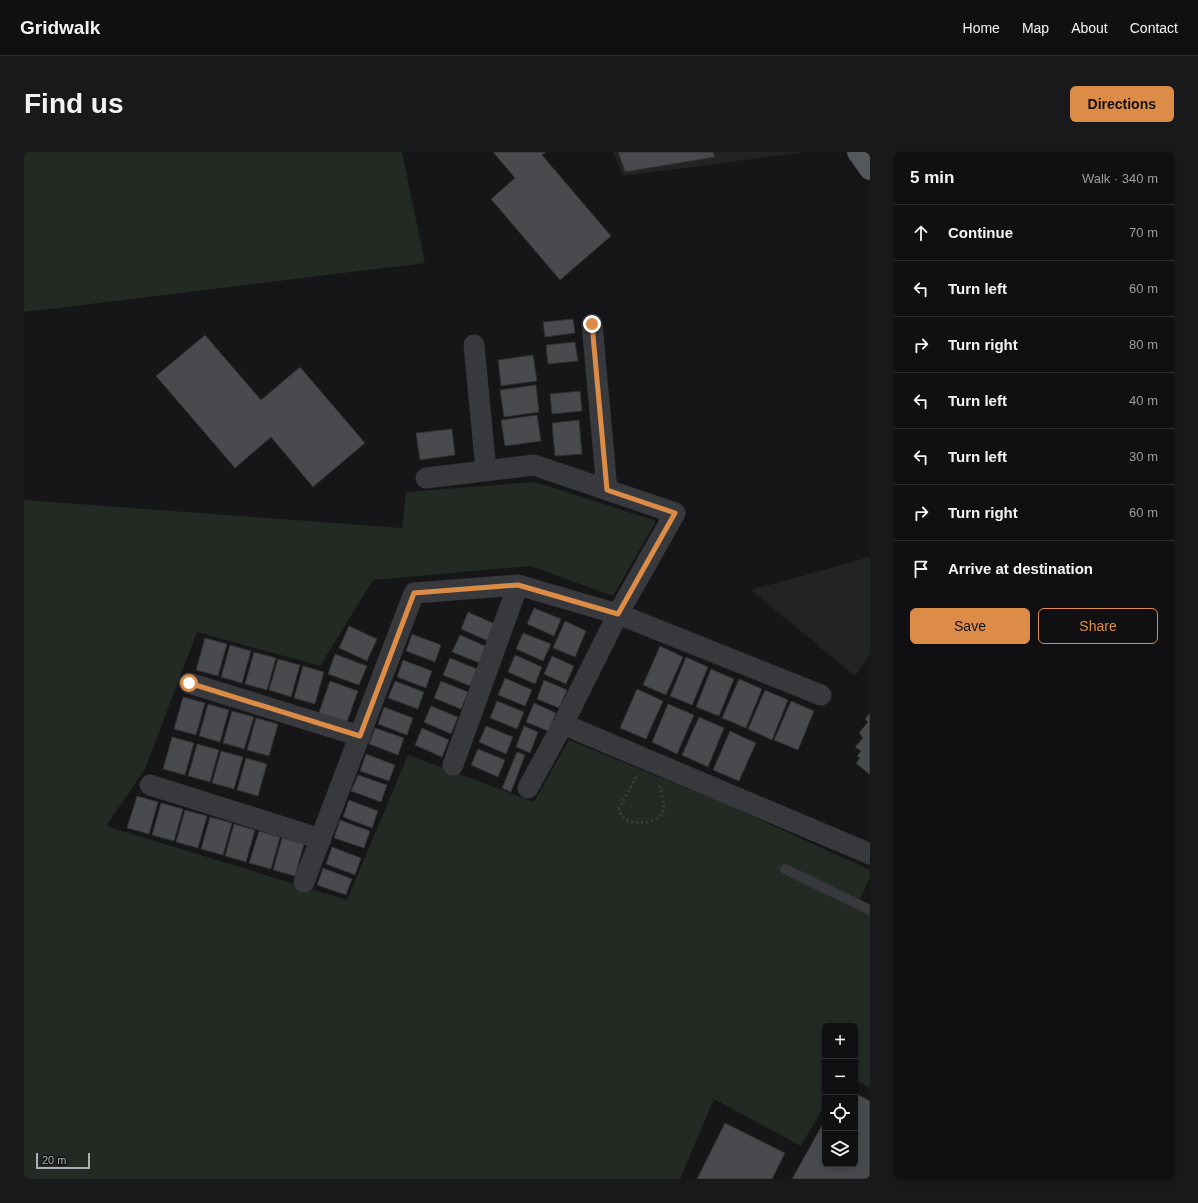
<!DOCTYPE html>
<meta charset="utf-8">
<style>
body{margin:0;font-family:Helvetica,sans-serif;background:#19191b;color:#f1f3f6}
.controls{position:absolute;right:12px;bottom:12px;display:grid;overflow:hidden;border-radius:6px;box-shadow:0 2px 6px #0003}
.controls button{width:36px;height:36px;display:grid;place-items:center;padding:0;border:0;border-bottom:1px solid #303032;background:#101012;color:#f1f3f6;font:20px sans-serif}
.scale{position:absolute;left:12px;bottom:10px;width:54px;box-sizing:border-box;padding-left:4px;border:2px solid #aab0b6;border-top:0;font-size:11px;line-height:14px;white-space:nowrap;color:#aab0b6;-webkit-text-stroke:3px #111113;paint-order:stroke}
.stop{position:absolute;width:12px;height:12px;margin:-9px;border:3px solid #dd8c48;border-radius:50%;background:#fff}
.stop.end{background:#dd8c48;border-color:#fff;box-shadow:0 1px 4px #0008}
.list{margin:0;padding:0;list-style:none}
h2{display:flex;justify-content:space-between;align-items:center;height:52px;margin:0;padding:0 16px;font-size:17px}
h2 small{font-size:13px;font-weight:400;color:#9c9d9f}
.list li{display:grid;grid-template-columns:26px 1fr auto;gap:12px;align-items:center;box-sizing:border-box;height:56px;padding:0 16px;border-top:1px solid #303032}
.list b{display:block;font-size:15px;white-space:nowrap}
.list em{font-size:13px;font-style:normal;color:#9c9d9f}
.actions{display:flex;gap:8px;padding:12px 16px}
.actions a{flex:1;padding:9px 0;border:1px solid #dd8c48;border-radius:6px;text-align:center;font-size:14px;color:#dd8c48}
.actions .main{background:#dd8c48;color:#111}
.icon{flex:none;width:22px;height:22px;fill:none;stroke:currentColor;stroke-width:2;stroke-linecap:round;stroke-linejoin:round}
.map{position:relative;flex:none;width:846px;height:1027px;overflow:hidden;border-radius:6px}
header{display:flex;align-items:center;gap:24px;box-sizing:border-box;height:56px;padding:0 20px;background:#101012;border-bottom:1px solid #303032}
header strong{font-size:19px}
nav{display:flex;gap:22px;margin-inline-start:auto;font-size:14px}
.intro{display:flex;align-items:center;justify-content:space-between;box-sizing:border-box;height:96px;padding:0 24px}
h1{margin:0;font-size:28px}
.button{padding:10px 18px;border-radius:6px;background:#dd8c48;color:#111;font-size:14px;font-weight:700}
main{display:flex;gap:24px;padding:0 24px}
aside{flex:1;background:#101012;border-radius:6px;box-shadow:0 2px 6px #0003}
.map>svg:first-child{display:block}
</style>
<header>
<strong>Gridwalk</strong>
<nav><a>Home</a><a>Map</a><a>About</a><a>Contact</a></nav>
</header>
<div class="intro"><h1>Find us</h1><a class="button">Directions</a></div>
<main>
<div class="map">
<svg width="846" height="1027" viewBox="0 0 846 1027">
<rect width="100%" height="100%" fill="#161618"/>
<g fill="#222325">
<path d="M589,0H783L599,24Z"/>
<path d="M846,405V503L831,524L727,438Z"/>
</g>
<g fill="#232a23">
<path d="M0,0H378L401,111L0,160Z"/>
<path d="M511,330L632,369L589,444L507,414L349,428L296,514L173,480L121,617L82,674L323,748L384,603L510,650L545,588L706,654L846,718V726L832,755L846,763V936L831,928V874H801V952L777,994L690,947L656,1027H0V348L378,376L382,340Z"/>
</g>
<g fill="#484a4d" stroke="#303133">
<path d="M469,0H522L518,3L587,84L536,128L467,47L491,26Z"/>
<path d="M594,0H689L691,5L601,20Z"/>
<path d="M549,167L551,181L521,185L519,170Z"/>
<path d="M181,183L237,248L276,215L341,291L289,335L247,285L211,316L132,224Z"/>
<path d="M551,190L554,209L524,212L522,193Z"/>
<path d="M509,203L513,229L477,234L474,208Z"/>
<path d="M512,233L515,260L480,265L476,238Z"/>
<path d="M556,239L558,259L528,262L526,242Z"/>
<path d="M513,263L517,289L481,294L477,268Z"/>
<path d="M555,268L558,302L531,304L528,271Z"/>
<path d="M428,277L431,303L396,308L392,281Z"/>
<path d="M510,456L537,467L530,484L503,472Z"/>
<path d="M444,460L471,472L464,489L437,477Z"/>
<path d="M541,469L562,479L551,505L529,496Z"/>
<path d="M325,474L353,487L343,509L315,496Z"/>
<path d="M499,481L527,492L519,509L492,497Z"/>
<path d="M388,482L417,493L411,510L382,499Z"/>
<path d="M436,483L463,495L456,511L428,500Z"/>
<path d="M181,486L203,492L194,524L172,518Z"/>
<path d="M206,493L227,499L218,531L197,525Z"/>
<path d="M636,494L659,505L642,543L619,533Z"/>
<path d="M230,500L252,506L243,538L221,532Z"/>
<path d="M311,502L343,514L335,533L304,522Z"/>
<path d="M491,503L518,515L511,532L484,520Z"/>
<path d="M528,504L550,514L542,532L520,522Z"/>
<path d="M662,505L684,515L668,553L646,544Z"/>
<path d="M426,506L453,517L446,534L419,523Z"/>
<path d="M254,507L276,513L267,545L245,538Z"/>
<path d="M379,508L408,519L402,536L373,525Z"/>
<path d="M279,514L300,520L291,552L270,546Z"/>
<path d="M687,517L710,527L695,564L672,555Z"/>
<path d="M481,526L508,538L501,554L474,543Z"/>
<path d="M715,527L738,537L722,576L698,566Z"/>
<path d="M520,528L543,538L535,556L513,547Z"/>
<path d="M306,529L334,539L322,573L294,563Z"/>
<path d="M371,529L400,540L394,557L364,546Z"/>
<path d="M417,529L444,540L437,557L410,546Z"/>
<path d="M613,537L639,549L622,587L596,576Z"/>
<path d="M741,538L764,548L748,588L724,577Z"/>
<path d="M159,545L181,551L172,583L150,577Z"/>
<path d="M473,549L500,560L493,577L466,566Z"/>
<path d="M767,549L790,559L774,598L750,588Z"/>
<path d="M510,551L532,561L524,579L502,570Z"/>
<path d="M184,552L205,558L196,590L175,584Z"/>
<path d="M644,552L670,563L653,602L628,590Z"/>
<path d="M407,554L434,565L427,582L400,570Z"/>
<path d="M360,555L389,566L383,583L354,572Z"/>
<path d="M208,559L230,565L220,597L199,591Z"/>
<path d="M846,561V623L832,611L836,606L833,604L837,599L831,595L839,586L835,581L844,570L841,567Z"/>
<path d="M675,565L700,576L684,615L658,603Z"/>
<path d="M232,566L254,572L245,604L223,598Z"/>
<path d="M462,574L489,585L482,602L455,590Z"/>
<path d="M500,574L514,580L506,601L492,595Z"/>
<path d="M351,576L380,586L374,603L345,592Z"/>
<path d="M398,576L425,588L418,605L391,593Z"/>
<path d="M706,579L732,591L715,629L689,618Z"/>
<path d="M148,585L170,591L161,623L139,617Z"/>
<path d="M173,592L195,598L186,630L164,624Z"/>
<path d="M454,597L481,608L474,625L447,613Z"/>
<path d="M197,599L219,605L210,637L188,631Z"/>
<path d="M493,600L501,603L487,640L478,636Z"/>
<path d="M342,602L371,613L365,629L336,619Z"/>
<path d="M222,606L243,612L234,644L213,638Z"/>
<path d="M334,623L363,633L357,650L327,639Z"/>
<path d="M113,644L134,650L125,682L103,676Z"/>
<path d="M325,648L354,659L348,676L319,665Z"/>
<path d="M137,651L159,657L150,689L128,683Z"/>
<path d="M161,658L183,664L174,696L152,690Z"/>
<path d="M186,665L208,671L199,703L177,697Z"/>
<path d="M316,668L346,679L340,696L310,686Z"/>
<path d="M210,672L231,678L222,710L201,704Z"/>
<path d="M235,679L256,685L247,717L225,711Z"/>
<path d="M258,686L280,692L271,724L249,718Z"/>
<path d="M308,695L337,706L331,723L302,712Z"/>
<path d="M299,716L328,727L322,743L293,733Z"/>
<path d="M831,941L846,949V1023L844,1027H768L801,968V1012H831Z"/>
<path d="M701,971L761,1001L748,1027H673Z"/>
</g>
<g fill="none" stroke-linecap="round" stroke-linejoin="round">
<path stroke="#3e4043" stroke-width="2.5" stroke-dasharray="2 3" stroke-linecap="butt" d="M612,625L595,657C596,676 637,675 640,656C640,650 637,641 636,634"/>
<path stroke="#38393c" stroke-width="10" d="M761,717L846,758"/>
<g stroke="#38393c" stroke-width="21">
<path d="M568,172L583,338"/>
<path d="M450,193L462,319"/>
<path d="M402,326L510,313L651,361L594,462L539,572L504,636"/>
<path d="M165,531L336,584"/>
<path d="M539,572L846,702"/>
<path d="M429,613L494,433"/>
<path d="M126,633L297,687"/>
<path d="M280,730L390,441L494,433L594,462L797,543"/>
</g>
<path stroke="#54575b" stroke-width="22" d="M834,0L846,17"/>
</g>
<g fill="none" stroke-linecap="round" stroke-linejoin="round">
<path stroke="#dd8c48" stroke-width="5" d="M165,531L336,584L390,441L494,433L594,462L651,361L583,338L568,172"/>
</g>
</svg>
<div class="controls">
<button>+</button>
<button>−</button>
<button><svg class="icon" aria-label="locate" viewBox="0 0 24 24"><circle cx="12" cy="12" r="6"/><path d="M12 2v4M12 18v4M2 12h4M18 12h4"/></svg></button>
<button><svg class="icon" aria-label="layers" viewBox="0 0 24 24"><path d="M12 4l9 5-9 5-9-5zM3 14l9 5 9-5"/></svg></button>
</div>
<div class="scale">20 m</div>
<div class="stop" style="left:165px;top:531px"></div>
<div class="stop end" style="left:568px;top:172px"></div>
</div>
<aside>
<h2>5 min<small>Walk · 340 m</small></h2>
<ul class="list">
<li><svg class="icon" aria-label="ahead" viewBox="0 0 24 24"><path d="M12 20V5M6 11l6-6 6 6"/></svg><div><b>Continue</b></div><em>70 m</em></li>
<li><svg class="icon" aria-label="left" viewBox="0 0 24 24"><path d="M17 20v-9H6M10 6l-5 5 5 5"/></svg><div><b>Turn left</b></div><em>60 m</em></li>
<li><svg class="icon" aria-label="right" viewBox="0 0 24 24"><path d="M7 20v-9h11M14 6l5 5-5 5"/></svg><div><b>Turn right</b></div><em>80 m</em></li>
<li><svg class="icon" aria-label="left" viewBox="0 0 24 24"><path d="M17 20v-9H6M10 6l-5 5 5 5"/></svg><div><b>Turn left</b></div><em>40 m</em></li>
<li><svg class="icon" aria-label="left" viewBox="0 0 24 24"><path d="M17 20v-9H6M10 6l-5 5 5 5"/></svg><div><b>Turn left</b></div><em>30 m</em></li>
<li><svg class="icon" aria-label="right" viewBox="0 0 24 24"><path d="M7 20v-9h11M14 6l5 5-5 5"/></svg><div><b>Turn right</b></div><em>60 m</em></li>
<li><svg class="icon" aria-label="arrive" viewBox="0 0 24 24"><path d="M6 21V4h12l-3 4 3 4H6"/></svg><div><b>Arrive at destination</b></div></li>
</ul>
<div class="actions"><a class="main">Save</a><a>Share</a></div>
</aside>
</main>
